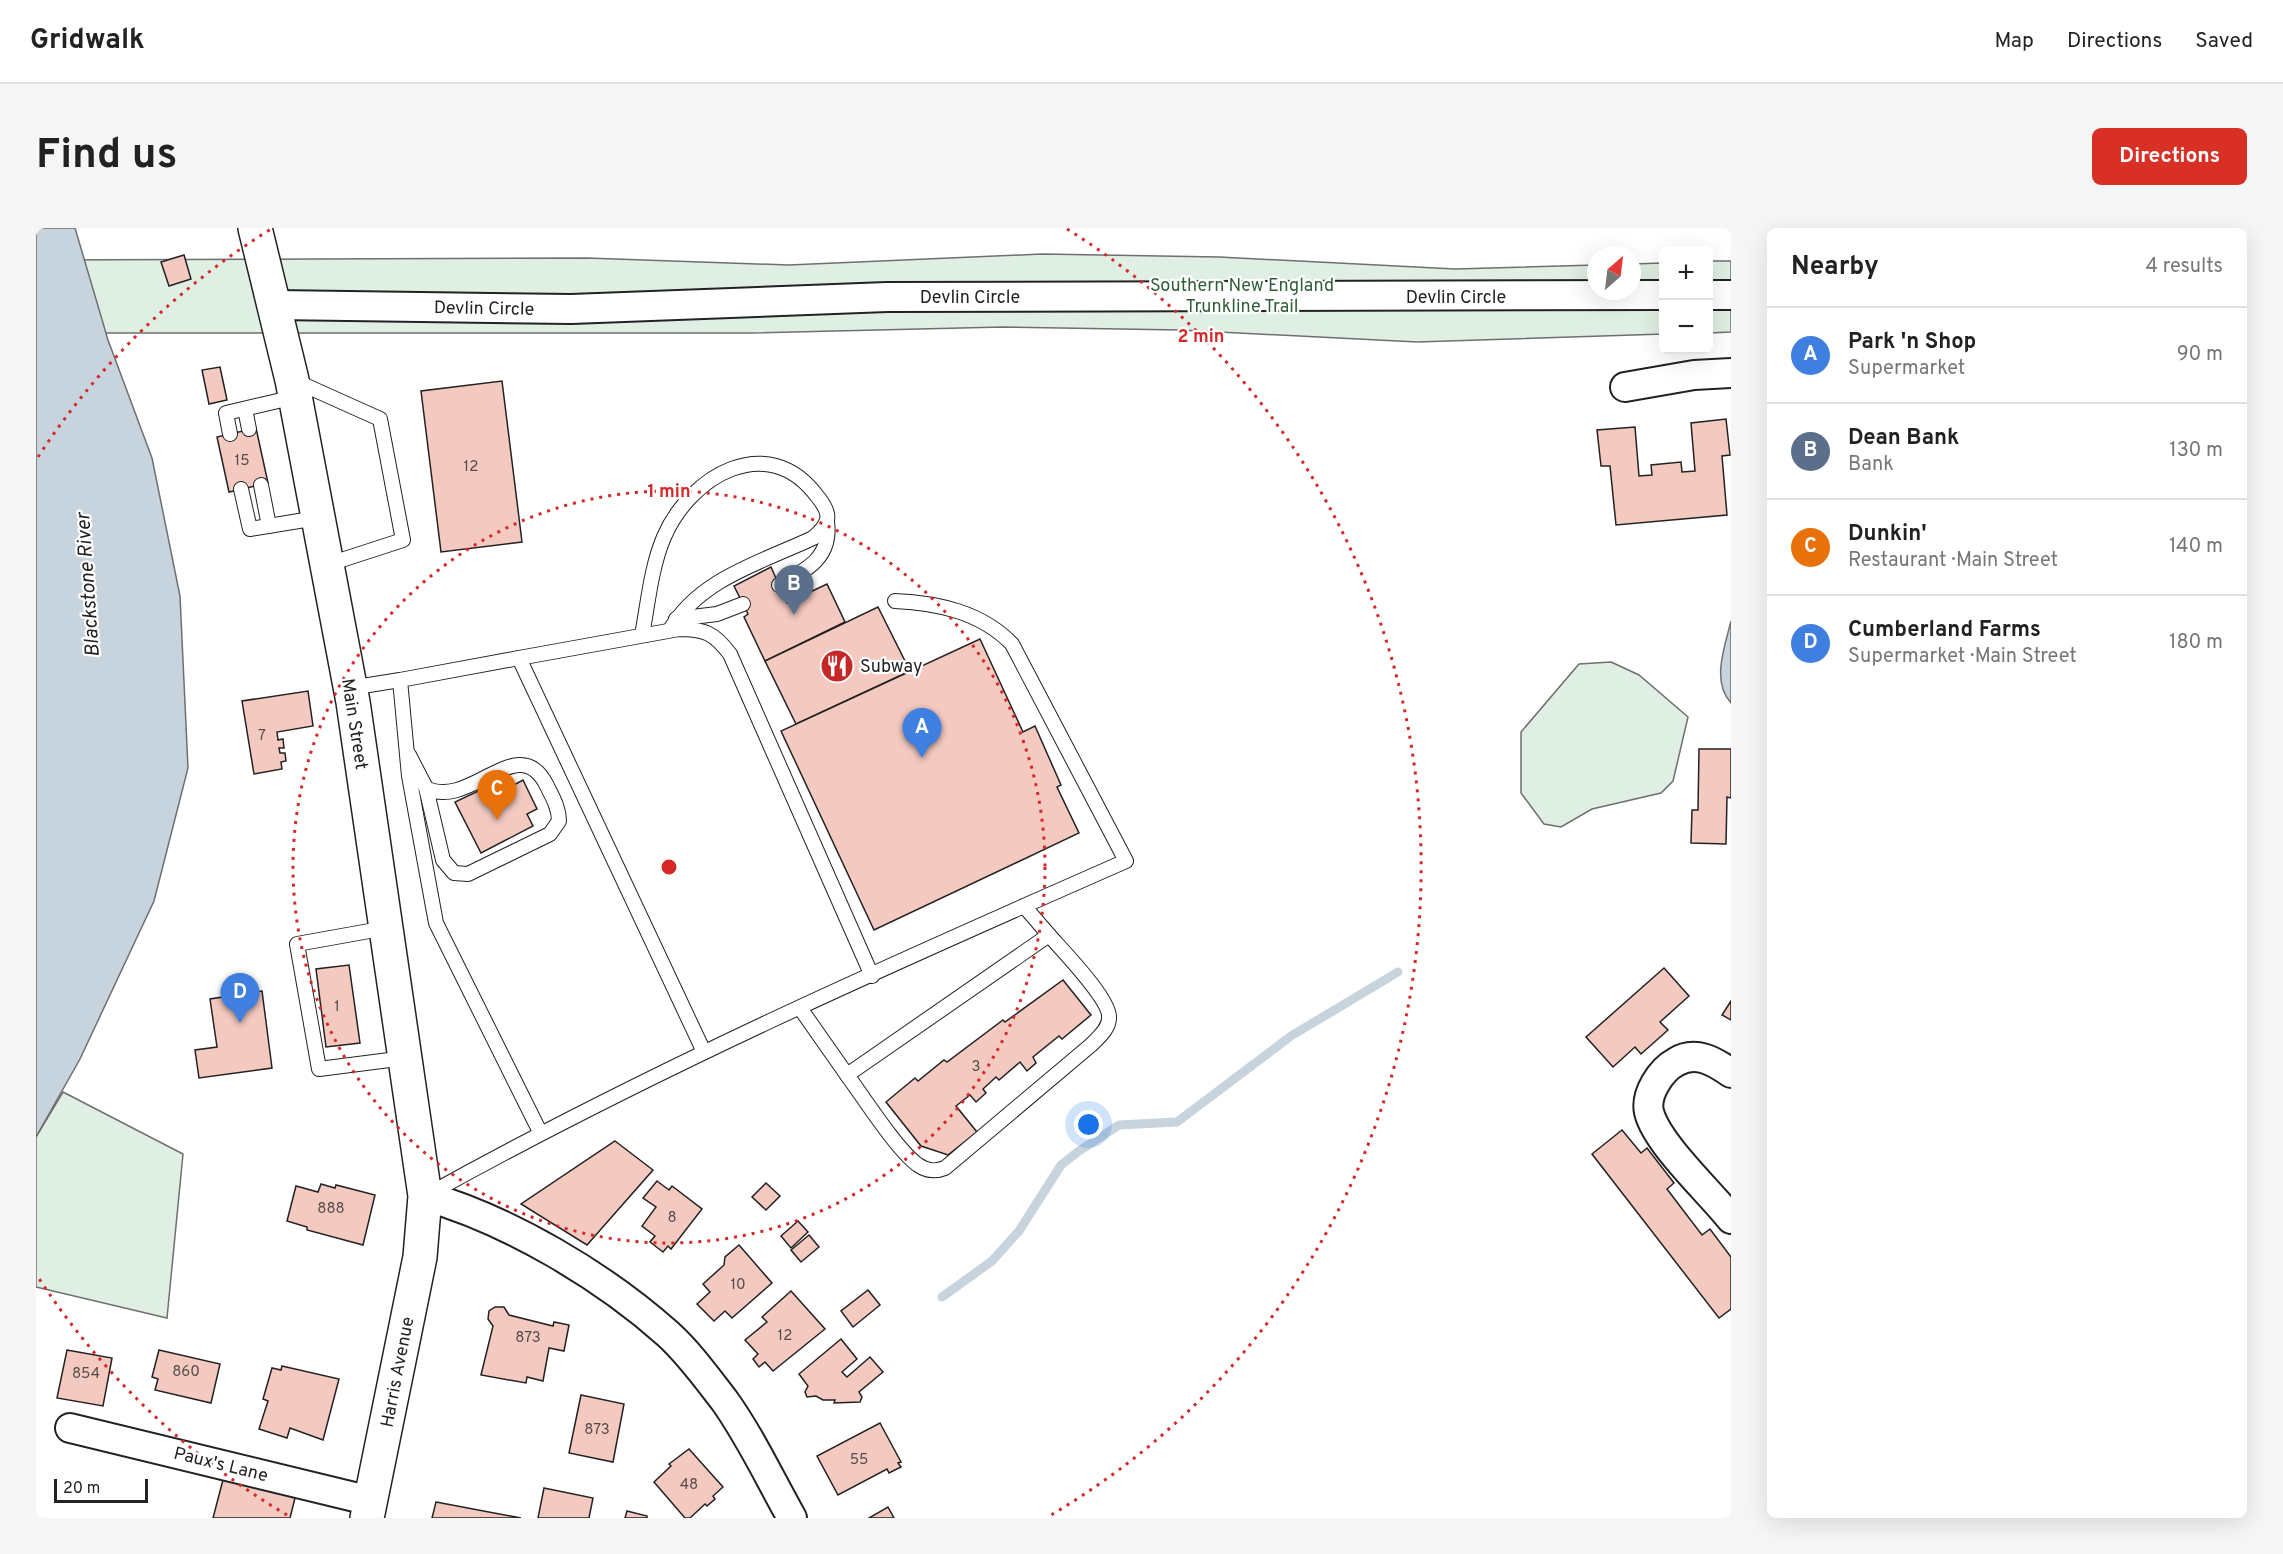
<!DOCTYPE html>
<meta charset="utf-8">
<style>
body{margin:0;font-family:Overpass,sans-serif;background:#f6f6f6;color:#222}
.controls{position:absolute;right:18px;top:18px;display:grid;overflow:hidden;border-radius:9px;box-shadow:0 6px 24px #0002}
.controls button{width:54px;height:54px;display:grid;place-items:center;padding:0;border:0;border-bottom:2px solid #e0e0e0;background:#fff;color:#222;font:30px sans-serif}
.compass{position:absolute;left:1551px;top:18px;width:54px;height:54px;border-radius:50%;background:#fff;box-shadow:0 6px 24px #0002;rotate:28deg}
.scale{position:absolute;left:18px;bottom:15px;width:94px;box-sizing:border-box;padding-left:6px;border:3px solid #222;border-top:0;font-size:16px;line-height:21px;white-space:nowrap;color:#222;-webkit-text-stroke:4px #fff;paint-order:stroke}
.you{position:absolute;left:1053px;top:897px;width:21px;height:21px;margin:-15px;border:4px solid #fff;border-radius:50%;background:#1a73e8;box-shadow:0 0 0 9px #1a73e833}
.badge{display:grid;place-items:center;width:39px;height:39px;border-radius:50%;background:#d93025;color:#fff;font-size:20px;font-weight:700}
.pin{position:absolute;translate:-50% -50px;filter:drop-shadow(0 2px 3px #0008)}
.pin::after{content:'';position:absolute;top:32px;width:21px;height:18px;background:inherit;clip-path:polygon(0 0,100% 0,50% 100%)}
.list{margin:0;padding:0;list-style:none}
h2{display:flex;justify-content:space-between;align-items:center;height:78px;margin:0;padding:0 24px;font-size:26px}
h2 small{font-size:20px;font-weight:400;color:#767676}
.list li{display:grid;grid-template-columns:39px 1fr auto;gap:18px;align-items:center;box-sizing:border-box;height:96px;padding:0 24px;border-top:2px solid #e0e0e0}
.list b{display:block;font-size:22px;white-space:nowrap}
.list p{margin:0;font-size:20px;white-space:nowrap;color:#767676}
.list em{font-size:20px;font-style:normal;color:#767676}
.map{position:relative;flex:none;width:1695px;height:1290px;overflow:hidden;border-radius:9px}
header{display:flex;align-items:center;gap:36px;box-sizing:border-box;height:84px;padding:0 30px;background:#fff;border-bottom:2px solid #e0e0e0}
header strong{font-size:28px}
nav{display:flex;gap:33px;margin-inline-start:auto;font-size:21px}
.intro{display:flex;align-items:center;justify-content:space-between;box-sizing:border-box;height:144px;padding:0 36px}
h1{margin:0;font-size:42px}
.button{padding:15px 27px;border-radius:9px;background:#d93025;color:#fff;font-size:21px;font-weight:700}
main{display:flex;gap:36px;padding:0 36px}
aside{flex:1;background:#fff;border-radius:9px;box-shadow:0 6px 24px #0002}
.map>svg:first-child{display:block}
</style>
<header>
<strong>Gridwalk</strong>
<nav><a>Map</a><a>Directions</a><a>Saved</a></nav>
</header>
<div class="intro"><h1>Find us</h1><a class="button">Directions</a></div>
<main>
<div class="map">
<svg width="1695" height="1290" viewBox="0 0 1695 1290">
<rect width="100%" height="100%" fill="#fff"/>
<g fill="#e0efe3" stroke="#6f6f6f" stroke-width="1.5">
<path d="M1006,26L1183,29L1419,41L1560,37V63H1596V36L1627,35L1628,106L1381,114L1144,102L967,99L716,105H0V32L551,30L753,37Z"/>
<path d="M1672,33H1695V104L1673,105Z"/>
<path d="M1575,434L1603,447L1652,489L1637,553L1625,565L1556,581L1525,599L1508,596L1485,565V504L1543,436Z"/>
<path d="M27,864L147,926L131,1090L0,1059V909Z"/>
</g>
<g fill="#c7d3dd" stroke="#6f6f6f" stroke-width="1.5">
<path d="M0,0H39L72,112L116,230L144,368L152,540L118,673L44,831L0,909Z"/>
<path d="M1695,393V475C1675,453 1689,418 1695,393Z"/>
</g>
<g fill="none" stroke-linecap="round" stroke-linejoin="round">
<path stroke="#c7d3dd" stroke-width="9" d="M906,1069L956,1033L983,1003L1025,937L1043,923L1083,897L1141,894L1255,808L1362,744"/>
</g>
<g fill="#f3c9c0" stroke="#222" stroke-width="1.5">
<path d="M148,27L155,51L133,58L125,34Z"/>
<path d="M184,139L191,172L173,176L166,142Z"/>
<path d="M466,153L486,314L405,324L385,163Z"/>
<path d="M1690,191L1694,227L1686,228L1691,287L1580,297L1574,238H1565L1561,202L1599,199L1603,248L1616,247L1615,237L1645,234L1646,244L1659,243L1655,195Z"/>
<path d="M220,200L232,255L193,264L181,209Z"/>
<path d="M735,339L751,375L791,356L809,394L729,433L708,389L712,386L698,358Z"/>
<path d="M842,379L874,443L760,496L729,433Z"/>
<path d="M944,411L987,504L999,498L1025,557L1021,559L1043,605L838,702L745,503Z"/>
<path d="M272,463L277,498L241,504L242,512L247,511L248,520H243L244,525H249L250,533L245,534L246,541L218,546L206,473Z"/>
<path d="M1663,521H1695V570L1691,569L1690,616L1655,615L1656,582H1662Z"/>
<path d="M487,552L501,581L491,586L497,598L445,625L419,574L457,556L459,560L475,553L478,557Z"/>
<path d="M313,737L324,815L290,819L280,741Z"/>
<path d="M1628,740L1653,768L1624,794L1632,802L1605,826L1599,819L1577,839L1550,809Z"/>
<path d="M1027,752L1055,787L1026,811L1023,808L997,829L1000,835L991,843L984,834L963,852L960,849L947,861L950,865L940,874L934,867L920,878L941,904L912,927L885,918L850,874L879,850L882,853L908,832L911,834L967,792L969,794Z"/>
<path d="M226,763L236,840L163,850L159,822L181,819L174,771Z"/>
<path d="M1695,773V792L1686,787Z"/>
<path d="M1586,902L1605,925L1611,920L1638,955L1631,961L1666,1007L1674,1001L1695,1029V1081L1683,1090L1556,926Z"/>
<path d="M579,913L617,942L551,1017L485,976Z"/>
<path d="M621,953L633,962L636,958L666,981L635,1021L632,1018L627,1024L614,1014L619,1008L606,998L620,979L607,970Z"/>
<path d="M730,955L744,968L730,982L716,969Z"/>
<path d="M285,956L299,960L300,957L339,967L327,1017L271,1002V999L251,993L260,958L282,964Z"/>
<path d="M762,993L772,1004L755,1020L745,1008Z"/>
<path d="M773,1007L783,1019L765,1034L755,1022Z"/>
<path d="M703,1017L736,1055L696,1090L689,1083L678,1093L661,1076L674,1064L667,1056L688,1037L689,1029Z"/>
<path d="M832,1062L844,1077L817,1099L805,1083Z"/>
<path d="M755,1063L789,1101L737,1143L729,1134L723,1139L717,1131L722,1126L709,1112L731,1094L726,1089Z"/>
<path d="M459,1079H468L473,1087L517,1098L518,1094L533,1097L528,1123L513,1120L507,1153L491,1149L490,1155L445,1147L457,1098L452,1091L453,1083Z"/>
<path d="M805,1111L821,1131L806,1144L811,1149L834,1129L847,1144L823,1164L826,1169L824,1174L798,1175L799,1172H787L780,1168L771,1169L769,1164L772,1158L763,1146Z"/>
<path d="M31,1122L76,1130L67,1178L21,1170Z"/>
<path d="M123,1122L184,1136L175,1175L119,1162L122,1151L116,1149Z"/>
<path d="M246,1138L303,1151L287,1212L254,1200L251,1210L223,1201L232,1173L227,1171L236,1140L245,1142Z"/>
<path d="M545,1167L588,1176L577,1234L533,1225Z"/>
<path d="M844,1195L865,1234L862,1235L865,1239L853,1245L851,1241L802,1267L781,1228Z"/>
<path d="M653,1221L687,1259L677,1268L679,1271L671,1278L669,1276L654,1290H649L618,1254L635,1238L633,1236Z"/>
<path d="M188,1248L260,1266L254,1290H177Z"/>
<path d="M508,1260L557,1270L553,1290H502Z"/>
<path d="M400,1274L485,1290H396Z"/>
<path d="M852,1279L858,1290H833Z"/>
<path d="M591,1283L611,1288V1290H589Z"/>
</g>
<g fill="none" stroke-linecap="round" stroke-linejoin="round">
<g stroke="#222" stroke-width="16">
<g id="service">
<path d="M257,152L344,191L367,312L290,337"/>
<path d="M209,181L213,201"/>
<path d="M194,206L190,185L259,169"/>
<path d="M225,257L233,298"/>
<path d="M205,261L214,301L281,290"/>
<path d="M743,357C770,342 796,330 791,294"/>
<path d="M640,391L681,386L707,376"/>
<path d="M606,407C612,376 615,339 628,309C654,248 732,202 781,268C786,274 793,284 791,292C789,300 783,305 777,310C726,334 663,351 634,402"/>
<path d="M483,430L364,452L373,548L400,695L504,904"/>
<path d="M314,460L364,452"/>
<path d="M373,527L390,560L407,632L418,645L432,646L514,606L523,593C523,580 517,570 511,558C483,500 434,583 390,560"/>
<path d="M350,700L261,716L283,841L369,830"/>
<path d="M764,780L811,847L1013,707L988,678"/>
<path d="M668,824L483,430L643,401C669,401 678,405 694,426L836,748"/>
<path d="M811,847C828,870 861,922 882,937C891,943 899,944 909,940L1055,817C1062,810 1073,801 1073,790C1075,772 1026,722 1013,707"/>
<path d="M391,967C616,842 853,737 1090,633L976,416C945,384 902,375 859,373"/>
</g>
</g>
<g stroke="#222" stroke-width="32">
<g id="minor">
<path d="M1672,67H1695"/>
<path d="M240,77L535,81L851,69L1628,67"/>
<path d="M1589,159L1658,147L1695,145"/>
<path d="M1695,845C1678,833 1659,822 1640,834C1625,842 1609,866 1613,884C1621,916 1674,964 1695,991"/>
<path d="M389,968C473,992 567,1048 632,1106C653,1125 671,1150 688,1172C714,1208 734,1251 756,1290"/>
<path d="M34,1200L335,1273"/>
</g>
</g>
<g stroke="#222" stroke-width="36">
<path id="secondary" d="M219,0L256,152L317,474L389,968L384,1029L331,1290"/>
</g>
<use href="#service" stroke="#fff" stroke-width="14"/>
<use href="#minor" stroke="#fff" stroke-width="28"/>
<use href="#secondary" stroke="#fff" stroke-width="33"/>
</g>
<g fill="none" stroke="#d62828" stroke-width="3" stroke-dasharray="3 6">
<circle cx="633" cy="639" r="376"/>
<path d="M251 1287A752 752 0 0 1 2 1049M2 229A752 752 0 0 1 235 1M1031 1A752 752 0 0 1 1015 1287"/>
</g>
<defs>
<g id="restaurant-disc" transform="scale(1.725)"><circle r="9.5" fill="#c62828" stroke="#fff"/><path d="M-5-6h1v4h1v-4h1v4h1v-4h1v5L-1.5 .5V6h-2V.5L-5-1ZM5-6V6H3V1.5H1.5Q1.5-4 5-6Z" fill="#fff"/></g>
</defs>
<g fill-rule="evenodd">
<use href="#restaurant-disc" x="801" y="438"/>
</g>
<g text-anchor="middle" stroke-width="4.5" stroke-linejoin="round" paint-order="stroke">
<g font-size="15" fill="#564c4a">
<text x="206" y="237">15</text>
<text x="435" y="243">12</text>
<text x="226" y="512">7</text>
<text x="301" y="783">1</text>
<text x="940" y="843">3</text>
<text x="295" y="985">888</text>
<text x="636" y="994">8</text>
<text x="702" y="1061">10</text>
<text x="749" y="1112">12</text>
<text x="492" y="1114">873</text>
<text x="150" y="1148">860</text>
<text x="50" y="1150">854</text>
<text x="561" y="1206">873</text>
<text x="823" y="1236">55</text>
<text x="653" y="1261">48</text>
</g>
<g font-size="18" fill="#2f5e38" stroke="#fff">
<text x="1206" y="63">Southern New England<tspan x="1206" dy="21">Trunkline Trail</tspan></text>
</g>
<g font-size="18" fill="#222" stroke="#fff">
<text x="934" y="75">Devlin Circle</text>
<text x="1420" y="75">Devlin Circle</text>
<text transform="translate(448 80) rotate(1)" y="6">Devlin Circle</text>
<text transform="translate(319 496) rotate(81)" y="6">Main Street</text>
<text transform="translate(361 1144) rotate(-79)" y="6">Harris Avenue</text>
<text transform="translate(185 1236) rotate(14)" y="6">Paux's Lane</text>
</g>
<g font-size="18" fill="#222" stroke="#fff" text-anchor="start">
<text x="824" y="444">Subway</text>
</g>
<g font-size="20" font-style="italic" fill="#222" stroke="#fff">
<text transform="translate(51 357) rotate(-94)" y="7">Blackstone River</text>
</g>
</g>
<circle cx="633" cy="639" r="9" fill="#d62828" stroke="#fff" stroke-width="3"/>
<g font-size="18" text-anchor="middle" font-weight="bold" fill="#d62828" stroke="#fff" stroke-width="4.5" stroke-linejoin="round" paint-order="stroke">
<text x="1165" y="114">2 min</text>
<text x="633" y="269">1 min</text>
</g>
</svg>
<div class="controls">
<button>+</button>
<button>−</button>
</div>
<svg class="compass" viewBox="-18 -18 36 36"><path d="M0-13l5 13h-10z" fill="#e53935"/><path d="M0 13l5-13h-10z" fill="#767676"/></svg>
<div class="scale">20 m</div>
<div class="you"></div>
<div class="pin badge" style="left:886px;top:530px;background:#3f7fe0">A</div>
<div class="pin badge" style="left:758px;top:387px;background:#5c6f8a">B</div>
<div class="pin badge" style="left:461px;top:592px;background:#e8710a">C</div>
<div class="pin badge" style="left:204px;top:795px;background:#3f7fe0">D</div>
</div>
<aside>
<h2>Nearby<small>4 results</small></h2>
<ul class="list">
<li><span class="badge" style="background:#3f7fe0">A</span><div><b>Park 'n Shop</b><p>Supermarket</p></div><em>90 m</em></li>
<li><span class="badge" style="background:#5c6f8a">B</span><div><b>Dean Bank</b><p>Bank</p></div><em>130 m</em></li>
<li><span class="badge" style="background:#e8710a">C</span><div><b>Dunkin'</b><p>Restaurant · Main Street</p></div><em>140 m</em></li>
<li><span class="badge" style="background:#3f7fe0">D</span><div><b>Cumberland Farms</b><p>Supermarket · Main Street</p></div><em>180 m</em></li>
</ul>
</aside>
</main>
